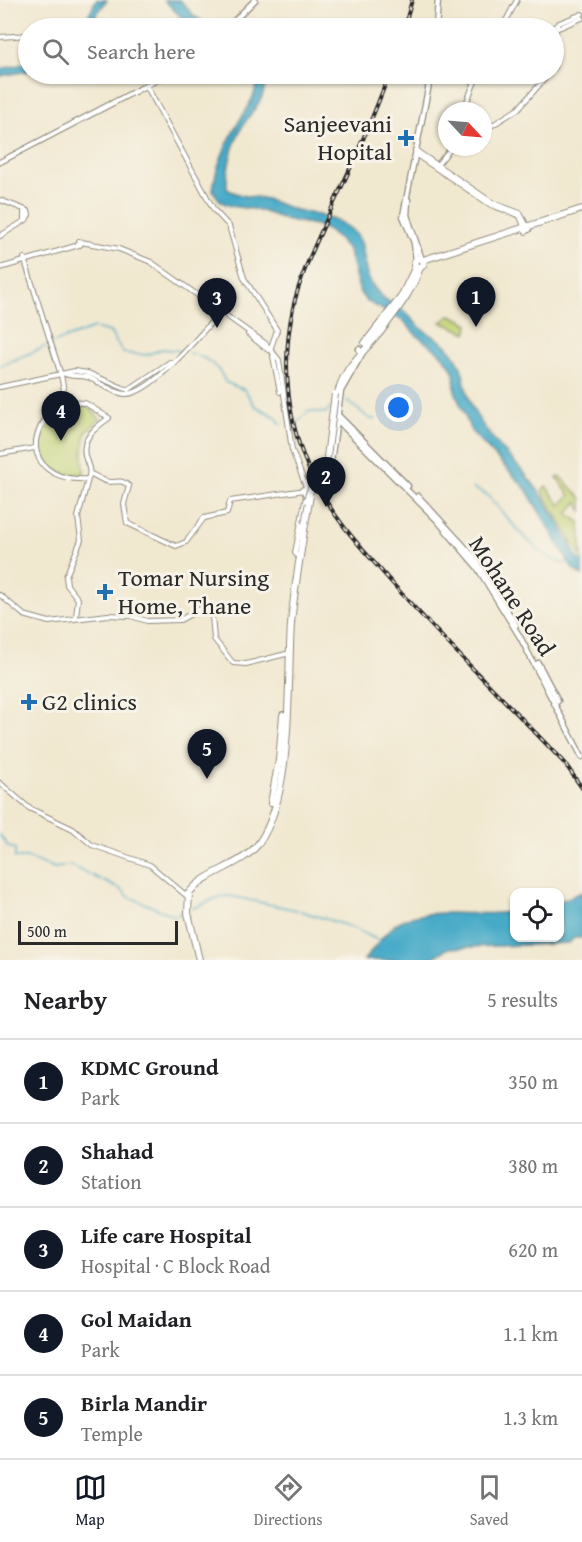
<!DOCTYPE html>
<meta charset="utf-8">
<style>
body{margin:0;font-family:"Gentium Book Plus",serif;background:#f6f6f6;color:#202124}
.controls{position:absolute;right:18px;bottom:18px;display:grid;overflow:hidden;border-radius:12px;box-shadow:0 2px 4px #0004}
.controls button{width:54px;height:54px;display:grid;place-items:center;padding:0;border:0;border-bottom:2px solid #e0e0e0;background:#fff;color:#202124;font:30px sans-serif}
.compass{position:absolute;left:438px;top:102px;width:54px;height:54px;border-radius:50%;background:#fff;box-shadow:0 2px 4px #0004;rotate:116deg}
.scale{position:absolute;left:18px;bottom:15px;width:160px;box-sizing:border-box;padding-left:6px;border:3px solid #2b2b2b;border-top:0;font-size:16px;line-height:21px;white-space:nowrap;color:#2b2b2b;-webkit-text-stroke:4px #f7f3e8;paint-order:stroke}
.you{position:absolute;left:399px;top:408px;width:21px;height:21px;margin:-15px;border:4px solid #fff;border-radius:50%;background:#1a73e8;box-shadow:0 0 0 9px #1a73e833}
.badge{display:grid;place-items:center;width:39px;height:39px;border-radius:50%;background:#111827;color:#fff;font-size:20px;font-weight:700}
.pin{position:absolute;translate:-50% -50px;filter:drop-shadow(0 2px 3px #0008)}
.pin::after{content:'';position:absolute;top:32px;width:21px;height:18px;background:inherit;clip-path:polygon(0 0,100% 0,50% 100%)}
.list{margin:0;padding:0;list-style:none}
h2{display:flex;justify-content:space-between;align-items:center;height:78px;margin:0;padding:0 24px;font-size:26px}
h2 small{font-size:20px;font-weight:400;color:#757577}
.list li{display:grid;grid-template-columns:39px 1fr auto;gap:18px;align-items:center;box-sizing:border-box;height:84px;padding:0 24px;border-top:2px solid #e0e0e0}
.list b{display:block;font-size:22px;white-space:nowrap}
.list p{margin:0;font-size:20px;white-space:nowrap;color:#757577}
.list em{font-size:20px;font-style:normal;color:#757577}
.icon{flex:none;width:33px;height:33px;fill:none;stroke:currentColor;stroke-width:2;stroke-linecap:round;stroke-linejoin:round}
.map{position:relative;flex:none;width:582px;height:960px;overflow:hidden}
.search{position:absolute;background:#fff;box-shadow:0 2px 4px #0004;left:18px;right:18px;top:18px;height:66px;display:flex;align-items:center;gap:15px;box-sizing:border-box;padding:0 21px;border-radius:33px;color:#757577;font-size:22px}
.sheet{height:498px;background:#fff}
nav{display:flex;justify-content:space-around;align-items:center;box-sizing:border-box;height:84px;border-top:2px solid #e0e0e0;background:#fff;font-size:16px;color:#757577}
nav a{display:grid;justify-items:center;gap:3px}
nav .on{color:#111827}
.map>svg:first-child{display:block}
</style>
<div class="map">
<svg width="582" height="960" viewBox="0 0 582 960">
<rect width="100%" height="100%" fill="#f7f3e8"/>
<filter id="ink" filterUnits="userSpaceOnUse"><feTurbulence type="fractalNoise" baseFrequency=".0167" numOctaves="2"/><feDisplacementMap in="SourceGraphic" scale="12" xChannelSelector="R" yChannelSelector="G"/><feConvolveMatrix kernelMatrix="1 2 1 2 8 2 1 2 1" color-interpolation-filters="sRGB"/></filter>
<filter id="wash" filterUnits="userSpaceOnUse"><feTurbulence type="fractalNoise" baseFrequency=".008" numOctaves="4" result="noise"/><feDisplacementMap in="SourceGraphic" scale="24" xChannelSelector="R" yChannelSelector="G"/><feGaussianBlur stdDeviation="1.35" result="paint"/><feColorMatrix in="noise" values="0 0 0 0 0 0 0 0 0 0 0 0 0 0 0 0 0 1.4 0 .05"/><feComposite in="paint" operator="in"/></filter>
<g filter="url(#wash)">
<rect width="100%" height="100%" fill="#f1e8d0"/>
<g fill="#c2d274" stroke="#767e50" stroke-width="1.5">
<path d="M451,315L469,324L467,333L441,322Z"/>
<path d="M72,404L89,407L101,420L86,432L83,452L84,474C30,481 25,414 72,404Z"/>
<path d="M560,477L582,498V511L577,502L568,514L580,522L582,558L542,491L546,486L560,505L570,496L557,478Z"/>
</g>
<g fill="#47aac7" stroke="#396a79" stroke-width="1.5">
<path d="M96,0H107L94,18L91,28H82Z"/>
<path d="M164,0H180L194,16L213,28H192Z"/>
<path d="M28,63V71L0,76V69Z"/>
<path d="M256,74H265C267,102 253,107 241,129C232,146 226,170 227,189C240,197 252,196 266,199C274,201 280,205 287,207C308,215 329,214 348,227C371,243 359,263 371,283C380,298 392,303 405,312C411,317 415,323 421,328C429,335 439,338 447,346C469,368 461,386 474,411C489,438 506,452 525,474C547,499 563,530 578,559L582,560V576L573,569L526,489L471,431L455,391L454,374L450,365L440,353L415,334L404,321L366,301L360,293L348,249L341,242L329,231L316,225L287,220L259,210L231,206L221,202L213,191C215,167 226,145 237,125C247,107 259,95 256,74Z"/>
<path d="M582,892V938H574L569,943L449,948L429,960H364C373,950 389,927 399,922C429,905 480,919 514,911V938H560V901Z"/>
</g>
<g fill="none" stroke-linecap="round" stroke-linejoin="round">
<g stroke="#47aac7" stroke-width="1.5">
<path d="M53,343L94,328L110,332L123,353L147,355L162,349L181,351"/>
<path d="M189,353C204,356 220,366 225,382L245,390L255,406L276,417L281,424"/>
<path d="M0,366L49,345"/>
<path d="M347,401L370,419H376"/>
<path d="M290,423L298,422L309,411L325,413L330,408"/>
<path d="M473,488C478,491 486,493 489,497C506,516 544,568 572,563"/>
<path d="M0,835L7,846L15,849V858H27L55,868L70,865L122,890L129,897L175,916L184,912"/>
<path d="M191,909L219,897L230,896L297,910"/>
<path d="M300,911H302"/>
<path d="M304,912L351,927L382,942"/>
</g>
</g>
</g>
<g filter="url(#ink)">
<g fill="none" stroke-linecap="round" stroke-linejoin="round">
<g stroke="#8e8a7e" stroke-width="6">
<g id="secondary">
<path d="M502,28L517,0"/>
<path d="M553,28L559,23L582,14"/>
<path d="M0,37L28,35"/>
<path d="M554,68L556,29L582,18"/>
<path d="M146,85L214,210L229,226L244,278L277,330L270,350"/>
<path d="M463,111L478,74"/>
<path d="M483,131L518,109L549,74"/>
<path d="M415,150L493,203L520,213L529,230"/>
<path d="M415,154L491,205L520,216L526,232"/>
<path d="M437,165L452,147"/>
<path d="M0,200L26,210"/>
<path d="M24,220V212L28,211L29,215L25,216"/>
<path d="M0,236L26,220L28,216"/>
<path d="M79,241L82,242L80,245L78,244Z"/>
<path d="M81,242L119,249L151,262L266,344L279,360L292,450L309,495"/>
<path d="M24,258L61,375L66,402"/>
<path d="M0,268L79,245"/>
<path d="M248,334L268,350"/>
<path d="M273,356L280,392"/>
<path d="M65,374C71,377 79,375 87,377C99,381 111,393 125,394C151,396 204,330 221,311"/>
<path d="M0,387L75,371L88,373L128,390L170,362L173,363"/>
<path d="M66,402L85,403L109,418C96,427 81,438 85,456C87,464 92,470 88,479C30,483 17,431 66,402Z"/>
<path d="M0,454L35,448"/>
<path d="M91,474C96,476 104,482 110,482C119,482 121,479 129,486L124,504L127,523L176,546L186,542L204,518L227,513L230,501L305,490"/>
<path d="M298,557L295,553L306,496L303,489"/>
<path d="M0,595L24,615L49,622L108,615L131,616L147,621L180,620L202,608L212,616L214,639L233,663L246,664L290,653"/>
<path d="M76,617L78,599L67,585L66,576L81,540L78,517L88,479"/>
<path d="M0,783L29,808L73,829L92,845L150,865L188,897"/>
</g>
</g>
<g stroke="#8e8a7e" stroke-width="7">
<g id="primary">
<path d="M227,28L255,0"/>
<path d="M232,28L240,20"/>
<path d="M436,28L438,0"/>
<path d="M0,162L168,74"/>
<path d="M408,200L407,215L422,260"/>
<path d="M416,260L414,243L403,216L431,74"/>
<path d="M338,415L408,486"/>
<path d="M338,421L437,520L477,567L520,637L582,757"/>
<path d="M323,473L329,475L341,391L362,354L359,349"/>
<path d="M418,496L474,557L516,625"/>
<path d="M538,663L558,701"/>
</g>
</g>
<g stroke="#8e8a7e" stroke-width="8">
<g id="highway">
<circle cx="419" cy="263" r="4.5"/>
<path d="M423,260L582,209"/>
<path d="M365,343L401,297L416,266"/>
<path d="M337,399C341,368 364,353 382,330C397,310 412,292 420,267"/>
<path d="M271,803L279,760L283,715"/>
<path d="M199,960L188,913L189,893C207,870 241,867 259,843C294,793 287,684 291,624C294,591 300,557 305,524"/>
</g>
</g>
<use href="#secondary" stroke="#fff" stroke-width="4"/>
<use href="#primary" stroke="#fff" stroke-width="4.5"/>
<use href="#highway" stroke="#fff" stroke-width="6"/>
<g stroke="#2b2b2b" stroke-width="4">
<g id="rail">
<path d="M404,28L412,0"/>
<path d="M389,74C373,118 354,161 334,203C319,237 301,272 293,308C281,364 287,425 312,476C329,511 354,540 379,568C438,637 505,699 566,765L582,788"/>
</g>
</g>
<use href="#rail" stroke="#f7f3e8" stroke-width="1.5" stroke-dasharray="4.5" stroke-linecap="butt"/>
<g stroke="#8e8a7e" stroke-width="8" stroke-linecap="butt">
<g id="highway-bridge">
<path d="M307,500L311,488L325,473L335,394"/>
<path d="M305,524L310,496"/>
</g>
</g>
<use href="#highway-bridge" stroke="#fff" stroke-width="6"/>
</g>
</g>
<g fill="#1f6fb2" stroke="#f7f3e8" stroke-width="2">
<path d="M403 129h6v6h6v6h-6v6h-6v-6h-6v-6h6z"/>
<path d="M102 583h6v6h6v6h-6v6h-6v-6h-6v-6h6z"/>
<path d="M26 693h6v6h6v6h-6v6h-6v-6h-6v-6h6z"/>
</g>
<g text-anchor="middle" stroke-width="6" stroke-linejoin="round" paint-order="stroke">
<g font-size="24" fill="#2b2b2b" stroke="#f7f3e8" text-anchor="start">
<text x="392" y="132" text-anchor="end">Sanjeevani<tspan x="392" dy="28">Hopital</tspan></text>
<text x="118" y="586">Tomar Nursing<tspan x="118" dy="28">Home, Thane</tspan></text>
<text x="42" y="710">G2 clinics</text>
</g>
<g font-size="24" fill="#2b2b2b" stroke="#f7f3e8">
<text transform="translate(512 596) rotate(57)" y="8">Mohane Road</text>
</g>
</g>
</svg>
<div class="controls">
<button><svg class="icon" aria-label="locate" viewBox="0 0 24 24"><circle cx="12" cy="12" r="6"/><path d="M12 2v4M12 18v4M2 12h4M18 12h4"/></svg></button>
</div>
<svg class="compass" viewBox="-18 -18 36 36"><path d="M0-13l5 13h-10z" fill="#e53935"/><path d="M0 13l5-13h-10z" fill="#757577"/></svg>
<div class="scale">500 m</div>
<div class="you"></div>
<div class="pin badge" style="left:476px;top:327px">1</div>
<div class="pin badge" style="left:326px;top:507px">2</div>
<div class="pin badge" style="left:217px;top:328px">3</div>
<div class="pin badge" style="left:61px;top:441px">4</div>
<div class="pin badge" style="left:207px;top:779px">5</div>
<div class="search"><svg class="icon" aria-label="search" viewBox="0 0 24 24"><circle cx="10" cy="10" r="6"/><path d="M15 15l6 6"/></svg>Search here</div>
</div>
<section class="sheet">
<h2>Nearby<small>5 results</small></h2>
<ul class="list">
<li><span class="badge">1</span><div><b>KDMC Ground</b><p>Park</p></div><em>350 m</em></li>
<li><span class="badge">2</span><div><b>Shahad</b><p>Station</p></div><em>380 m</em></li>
<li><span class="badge">3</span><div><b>Life care Hospital</b><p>Hospital · C Block Road</p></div><em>620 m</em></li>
<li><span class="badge">4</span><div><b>Gol Maidan</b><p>Park</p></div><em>1.1 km</em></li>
<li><span class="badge">5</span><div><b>Birla Mandir</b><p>Temple</p></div><em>1.3 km</em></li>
</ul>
</section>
<nav>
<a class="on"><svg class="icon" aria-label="map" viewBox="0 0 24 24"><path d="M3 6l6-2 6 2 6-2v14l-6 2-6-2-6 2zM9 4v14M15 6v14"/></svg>Map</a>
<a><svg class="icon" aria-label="directions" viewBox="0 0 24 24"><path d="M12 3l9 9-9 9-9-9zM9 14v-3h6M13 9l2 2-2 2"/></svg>Directions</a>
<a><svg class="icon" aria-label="saved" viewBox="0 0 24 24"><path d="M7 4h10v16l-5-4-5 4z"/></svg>Saved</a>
</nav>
